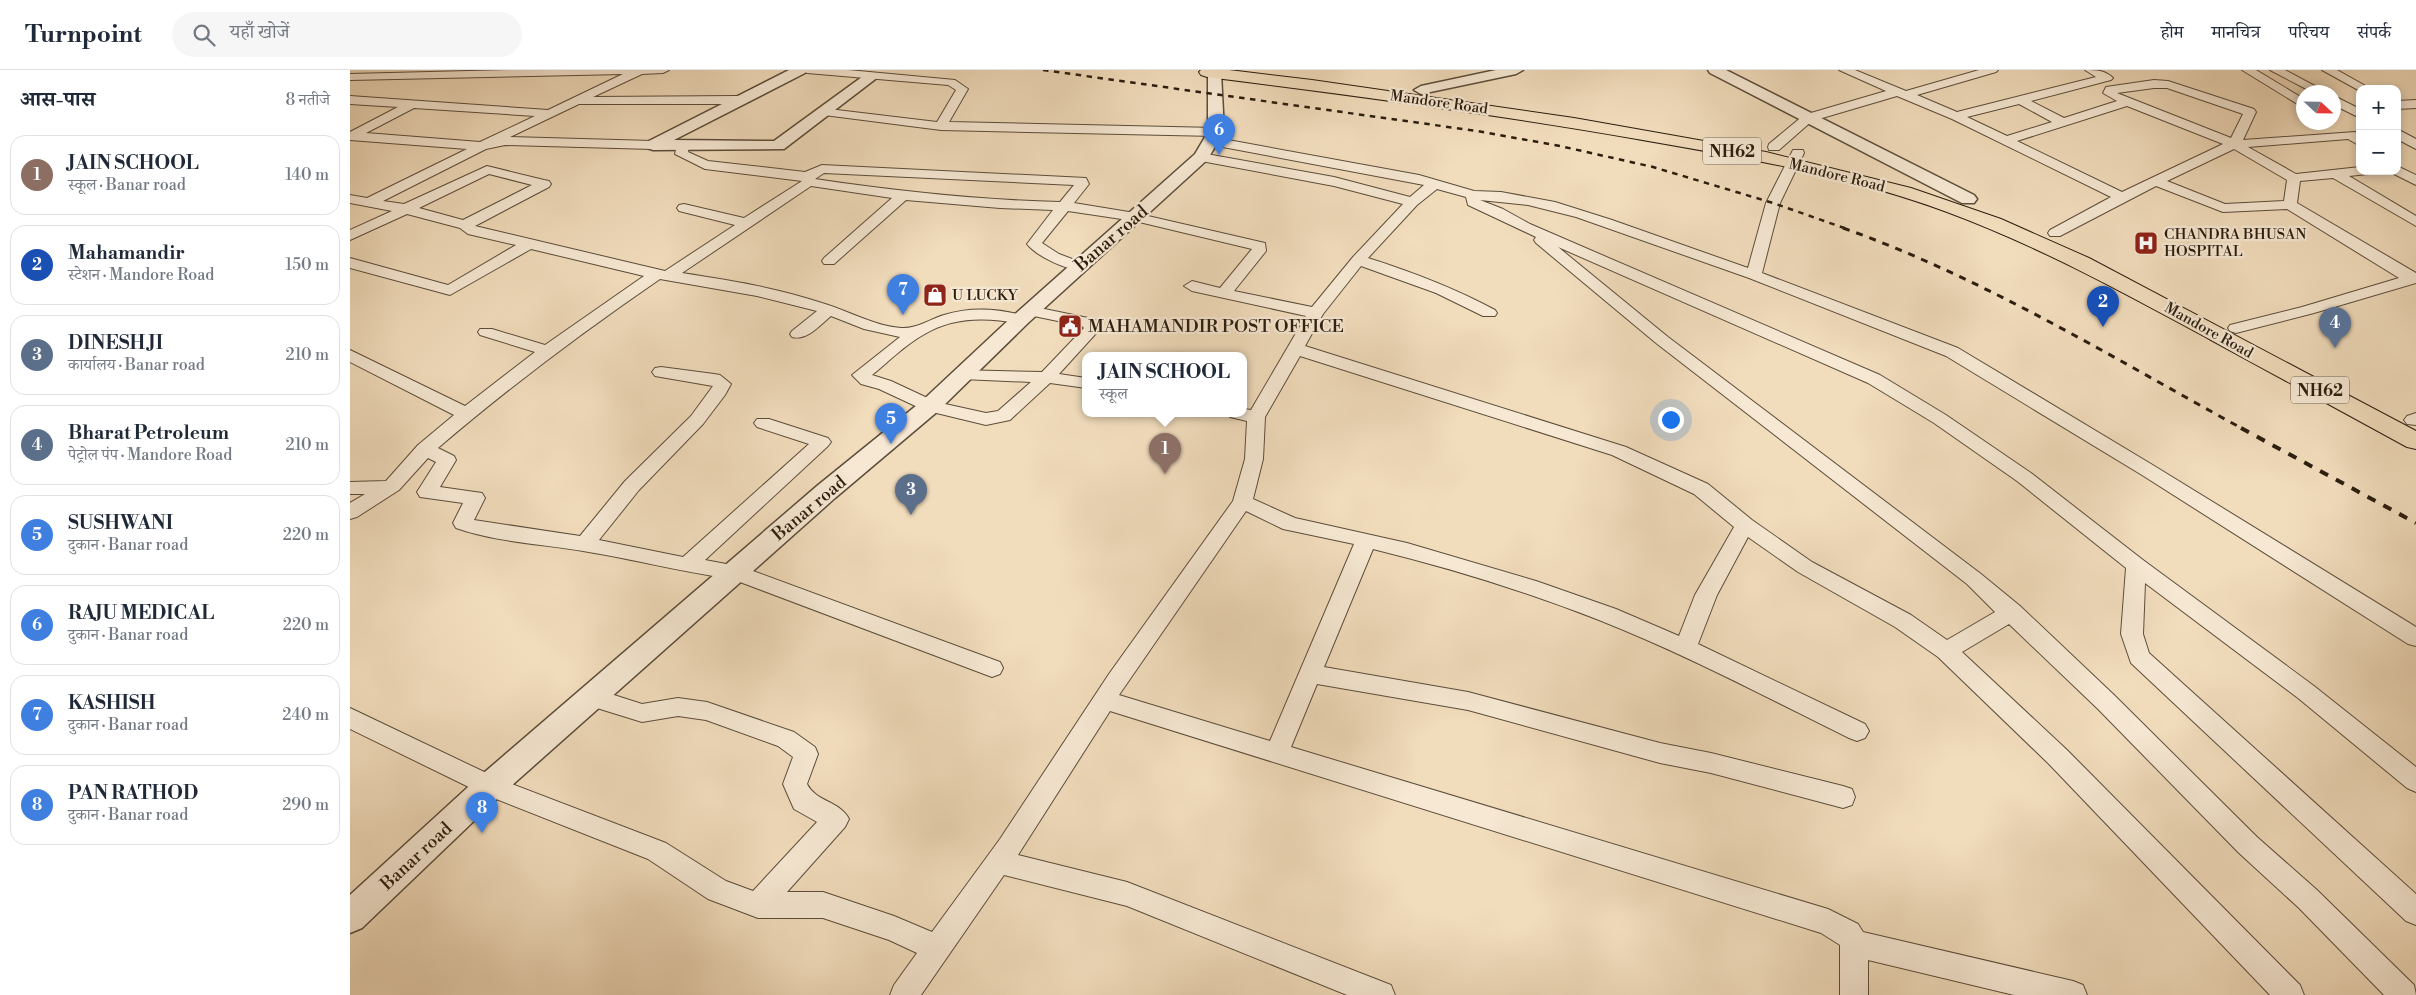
<!DOCTYPE html>
<html lang="hi">
<meta charset="utf-8">
<style>
body{margin:0;font-family:"Libre Bodoni","Noto Serif Devanagari",serif;background:#f6f6f7;color:#1f2937}
.controls{position:absolute;right:15px;top:15px;display:grid;overflow:hidden;border-radius:10px;box-shadow:0 2px 8px #0003}
.controls button{width:45px;height:45px;display:grid;place-items:center;padding:0;border:0;border-bottom:1px solid #e0e1e3;background:#fff;color:#1f2937;font:25px sans-serif}
.compass{position:absolute;left:1946px;top:15px;width:45px;height:45px;border-radius:50%;background:#fff;box-shadow:0 2px 8px #0003;rotate:112deg}
.you{position:absolute;left:1320px;top:349px;width:18px;height:18px;margin:-12px;border:4px solid #fff;border-radius:50%;background:#1a73e8;box-shadow:0 0 0 8px #1a73e833}
.badge{display:grid;place-items:center;width:32px;height:32px;border-radius:50%;background:#d93025;color:#fff;font-size:16px;font-weight:700}
.pin{position:absolute;translate:-50% -41px;filter:drop-shadow(0 1px 2px #0008)}
.pin::after{content:'';position:absolute;top:26px;width:18px;height:15px;background:inherit;clip-path:polygon(0 0,100% 0,50% 100%)}
.popup{position:absolute;left:732px;top:282px;width:165px;height:65px;box-sizing:border-box;display:grid;place-content:center;border-radius:10px;background:#fff;filter:drop-shadow(0 1px 4px #0005);font-size:16px;white-space:nowrap;color:#747a83}
.popup b{font-size:19px;color:#1f2937}
.popup::after{content:'';position:absolute;left:50%;top:100%;margin-left:-10px;border:10px solid transparent;border-top-color:#fff}
.list{margin:0;padding:0;list-style:none}
h2{display:flex;justify-content:space-between;align-items:center;height:65px;margin:0;padding:0 20px;font-size:21px}
h2 small{font-size:16px;font-weight:400;color:#747a83}
.list li{display:grid;grid-template-columns:32px 1fr auto;gap:15px;align-items:center;box-sizing:border-box;height:80px;margin:0 10px 10px;padding:0 10px;border:1px solid #e0e1e3;border-radius:15px}
.list b{display:block;font-size:19px;white-space:nowrap}
.list p{margin:0;font-size:16px;white-space:nowrap;color:#747a83}
.list em{font-size:16px;font-style:normal;color:#747a83}
.icon{flex:none;width:28px;height:28px;fill:none;stroke:currentColor;stroke-width:2;stroke-linecap:round;stroke-linejoin:round}
.map{position:relative;flex:none;width:2066px;height:925px;overflow:hidden}
header{display:flex;align-items:center;gap:30px;box-sizing:border-box;height:70px;padding:0 25px;background:#fff;border-bottom:1px solid #e0e1e3}
header strong{font-size:24px}
nav{display:flex;gap:28px;margin-inline-start:auto;font-size:18px}
.search{width:350px;height:45px;background:#f6f6f7;display:flex;align-items:center;gap:12px;box-sizing:border-box;padding:0 18px;border-radius:28px;color:#747a83;font-size:19px}
main{display:flex}
aside{flex:1;background:#fff}
.map>svg:first-child{display:block}
</style>
<header>
<strong>Turnpoint</strong>
<div class="search"><svg class="icon" aria-label="search" viewBox="0 0 24 24"><circle cx="10" cy="10" r="6"/><path d="M15 15l6 6"/></svg>यहाँ खोजें</div>
<nav><a>होम</a><a>मानचित्र</a><a>परिचय</a><a>संपर्क</a></nav>
</header>
<main>
<aside>
<h2>आस-पास<small>8 नतीजे</small></h2>
<ul class="list">
<li><span class="badge" style="background:#8d6e63">1</span><div><b>JAIN SCHOOL</b><p>स्कूल · Banar road</p></div><em>140 m</em></li>
<li><span class="badge" style="background:#1a4fb4">2</span><div><b>Mahamandir</b><p>स्टेशन · Mandore Road</p></div><em>150 m</em></li>
<li><span class="badge" style="background:#5c6f8a">3</span><div><b>DINESH JI</b><p>कार्यालय · Banar road</p></div><em>210 m</em></li>
<li><span class="badge" style="background:#5c6f8a">4</span><div><b>Bharat Petroleum</b><p>पेट्रोल पंप · Mandore Road</p></div><em>210 m</em></li>
<li><span class="badge" style="background:#3f7fe0">5</span><div><b>SUSHWANI</b><p>दुकान · Banar road</p></div><em>220 m</em></li>
<li><span class="badge" style="background:#3f7fe0">6</span><div><b>RAJU MEDICAL</b><p>दुकान · Banar road</p></div><em>220 m</em></li>
<li><span class="badge" style="background:#3f7fe0">7</span><div><b>KASHISH</b><p>दुकान · Banar road</p></div><em>240 m</em></li>
<li><span class="badge" style="background:#3f7fe0">8</span><div><b>PAN RATHOD</b><p>दुकान · Banar road</p></div><em>290 m</em></li>
</ul>
</aside>
<div class="map">
<svg width="2066" height="925" viewBox="0 0 2066 925">
<rect width="100%" height="100%" fill="#f1dcbc"/>
<filter id="stains"><feTurbulence type="fractalNoise" baseFrequency=".004" numOctaves="4"/><feColorMatrix values="0 0 0 0 .2 0 0 0 0 .09 0 0 0 0 .02 0 0 0 .5 -.17"/></filter>
<radialGradient id="worn" r=".72"><stop offset=".6" stop-color="#630" stop-opacity="0"/><stop offset="1" stop-color="#630" stop-opacity=".3"/></radialGradient>
<g fill="none" stroke-linecap="round" stroke-linejoin="round">
<g stroke="#5c4d3a" stroke-width="2">
<g id="minor">
<path d="M159,0H319L313,3L292,4L243,27L388,26L394,30L388,34H229L160,67L303,71L309,75L303,79L155,75L136,79L33,131L54,134L137,96L194,110L199,111L201,114L199,117L125,156L315,201L385,155L329,141L327,138L329,135L334,134L394,148L452,111L355,99L325,84L327,75L333,71L339,75L338,82L358,91L455,102L472,95L736,108L739,114L724,133L785,143L915,173L916,181L884,221L962,237L1003,187L1053,134L984,116L851,91L844,87L846,84L851,83L984,107L1060,127L1074,115L862,75L856,71L857,68L862,67L1069,105L1124,121L1151,122L1205,132L1262,150L1398,198L1416,133L1443,80H1453L1454,83L1430,133L1412,203L1608,278L1806,397L2066,557V576L2058,574L1792,405L1596,286L1399,208L1226,147L1178,135L1130,130L1153,139L1180,154L1530,305L1596,345L1681,403L1793,490L1964,616L2066,697V722L2057,718L1948,628L1795,513L1793,564L1799,583L2066,824V855L2056,851L1781,593L1771,564L1776,498L1667,411L1584,353L1518,313L1208,177L1318,267L1631,504L1670,536L1764,625L1907,767L1967,820L2064,915L2066,925H2034L1949,838L1889,783L1748,639L1659,554L1612,582L1717,680L1950,915L1954,925H1920L1699,694L1588,587L1545,557L1448,502L1398,467L1367,525L1348,574L1515,654L1519,661L1515,668L1507,671L1499,668C1416,627 1335,584 1249,550C1175,521 1100,498 1023,479L974,597L1118,622L1310,673L1361,683L1493,716L1502,719L1505,727L1502,735L1493,738L1361,703L1310,693L1118,640L967,614L941,677L1478,839L1508,854L1513,862L1723,911L1733,915L1737,925H1664L1518,890V925H1490V875L1471,863L760,641L668,785L777,812L1041,915L1045,925H997L777,836L654,805L571,925H540L544,915L567,883L539,870L473,848H408L358,829L298,789L131,723L0,659V638L149,709L316,773L376,811L403,821L467,752L444,739L433,714L443,687L428,676L356,650L328,646L292,652L234,634L230,627L234,620L242,618L292,634L328,628L357,632L444,662L465,677L468,684L457,714C466,732 490,731 499,749L495,757L437,822H473L544,846L582,862L650,769L759,604L883,431L895,389L897,351L880,347L877,343H894V339L901,340L956,246L842,221L834,216L842,211L870,218L902,179L785,151L718,141L692,173L709,184L733,193L736,196L733,199C720,203 685,185 677,174L703,140L650,138L556,130L484,194H474L472,191L474,188L542,128L461,116L332,203C379,210 427,218 472,233C499,241 524,256 551,258C567,259 580,249 594,245C622,236 649,239 677,246L679,249L677,252L671,254C638,247 603,246 573,265C555,275 538,292 522,305L541,311L586,332L636,343L648,341L681,312L612,309L606,308L603,304L606,300L692,302L734,258L732,256L674,244L672,241L674,238L680,236L743,249L747,251L750,259L709,304L736,308V318L700,313L660,350L636,355L574,340L529,319L511,314L502,305L550,267L514,259L481,246C470,255 457,271 442,267L440,264L442,261L467,241L407,226L310,209C233,262 159,317 88,378L104,386L106,390L90,417L132,423L135,428L124,450L230,466L275,411L341,346L363,316L305,306L302,302L305,298L311,297L364,304L370,305L381,314L375,325L353,354L289,420L249,470L333,487L459,374L407,357L404,353L407,349H419L478,368L481,372L478,376L355,490L392,497L650,592L653,598L650,604L642,607L382,509C332,502 283,489 233,481C191,474 146,472 106,458L103,453L113,433L70,427L67,422L86,392L78,388L49,420L7,447L0,449V433L15,424H0V412L36,411L68,375L104,345L0,292V280L115,336L185,282L130,265L128,262L130,259H142L195,275L294,206L181,179L100,225L0,198V188L98,215L166,175L118,164L110,158L57,144L0,170V160L42,141L0,133V125L17,128L117,79L0,70V62L48,37L0,34V26L198,40L273,4L0,10V4ZM64,38L185,46L130,72L16,63ZM474,103L724,115L710,132C628,130 546,121 465,109ZM139,104L182,115L113,150L69,138ZM1087,119L1116,127L1118,135L1186,167L1184,170L1186,173L1306,273L1617,514L1645,542L1597,570L1561,545L1462,492L1402,450L1358,414L1276,377L955,276L973,244L1011,196L1086,223L1133,246H1145L1147,243L1145,240C1104,218 1062,202 1018,188L1067,135ZM950,286L1262,385L1344,424L1384,457L1345,525L1329,566L1266,539L1186,511L1057,473L945,448L903,429L913,389L915,347ZM896,441L933,459L1004,474L920,671L769,625Z"/>
<path d="M451,0H498L605,10L618,19L599,52L866,58L872,62L866,66L591,60L474,45L470,44L468,41L470,38L587,52L606,20L598,15L457,3Z"/>
<path d="M1489,0H1505L1556,21L1629,0H1648L1646,2L1567,25L1607,42L1746,7L1735,0C1746,0 1755,0 1763,8L1761,10L1681,31L1714,48L1767,31L1753,23L1756,17L1804,10L1818,11L1904,39L1906,42L1893,70L2005,62L2010,66V76L1998,69L1898,77L1946,104L2010,97V101H2019L2018,104L1999,106L2066,146V156L1983,108L1950,111L1947,133L2066,203V213L1964,243L1886,263L1880,261L1878,258L1880,255L1952,237L2049,208L1937,139L1873,142L1806,116L1710,166H1700L1698,163L1700,160L1761,127L1602,49L1547,26L1462,51L1429,80H1419L1418,77L1419,74L1454,45L1536,21ZM1804,18H1817L1893,44L1881,68L1767,23ZM1669,34L1702,52L1657,66L1617,47ZM1777,36L1873,74L1772,122L1667,71ZM1884,79L1937,110L1934,131L1875,134L1817,111Z"/>
<path d="M1892,0H1906L1954,29V38Z"/>
<path d="M1920,0H1935L1976,22H1962Z"/>
<path d="M1972,0H1987L2021,19H2010V21Z"/>
<path d="M1984,26L2010,39V48L1984,35Z"/>
<path d="M2066,30V38L2047,39V31Z"/>
<path d="M2047,59L2066,69V79L2047,69Z"/>
<path d="M2047,96L2066,105V115L2042,103L2041,101H2047Z"/>
<path d="M2066,343V355L2057,354L2054,350L2057,346Z"/>
</g>
</g>
<g stroke="#5c4d3a" stroke-width="3">
<g id="tertiary">
<path d="M439,0H457L455,3L324,70L424,71L516,4L521,3L528,7L434,79L303,80L297,78L295,75L297,72Z"/>
<path d="M858,0H870L871,2L874,62L857,90L678,253L588,341L485,428L151,725L12,858L0,863V825L129,707L467,416L572,331L664,245L845,84L858,62Z"/>
<path d="M1146,0H1173L1166,4L1071,24L1064,20L1071,16Z"/>
<path d="M1358,0H1376L1624,125L1627,129L1624,133H1612L1360,3Z"/>
</g>
</g>
<g stroke="#2b1d0f" stroke-width="2">
<path id="trunk" d="M851,0H879L962,10L1224,48L1416,82L1561,118L1651,149L1739,188L2066,361V379L2057,377C1992,341 1926,306 1861,270C1774,223 1689,176 1597,142C1497,105 1391,87 1287,69C1144,44 1001,25 857,7L851,5L849,2Z"/>
</g>
<use href="#minor" fill="#f6e8d3" fill-rule="evenodd"/>
<use href="#tertiary" fill="#f6e8d3" fill-rule="evenodd"/>
<use href="#trunk" fill="#f1dcbc" fill-rule="evenodd"/>
<path stroke="#2b1d0f" stroke-width="2.5" stroke-dasharray="5.5 5.5" stroke-linecap="butt" d="M693,0L1127,61L1210,76L1303,97L1423,133L1497,159"/>
<path stroke="#2b1d0f" stroke-width="3" stroke-dasharray="7 7" stroke-linecap="butt" d="M1493,158C1634,208 1763,288 1893,359"/>
<path stroke="#2b1d0f" stroke-width="4" stroke-dasharray="9 9" stroke-linecap="butt" d="M1891,358L2066,453"/>
</g>
<defs>
<g id="hospital-square" transform="scale(1.25)"><rect x="-9" y="-9" width="18" height="18" rx="4" fill="#8f2418" stroke="#f6e8d3"/><path d="M-5-5h3v3.5h4V-5h3V5h-3V1.5h-4V5h-3Z" fill="#fff"/></g>
<g id="shop-square" transform="scale(1.25)"><rect x="-9" y="-9" width="18" height="18" rx="4" fill="#8f2418" stroke="#f6e8d3"/><path d="M-5-2.5h2.3a2.7 3.5 0 0 1 5.4 0H5L5.5 6h-11ZM-1.5-2.5h3a1.5 2.3 0 0 0-3 0Z" fill="#fff"/></g>
<g id="civic-square" transform="scale(1.25)"><rect x="-9" y="-9" width="18" height="18" rx="4" fill="#8f2418" stroke="#f6e8d3"/><path d="M-.6-6.5H3V-4.5H.6V-3L4-1V1h2V6H-6V1h2V-1L-.6-3ZM-1.2 2.5V6h2.4V2.5Z" fill="#fff"/></g>
</defs>
<g fill-rule="evenodd">
<use href="#hospital-square" x="1796" y="173"/>
<use href="#shop-square" x="585" y="225"/>
<use href="#civic-square" x="720" y="256"/>
</g>
<g text-anchor="middle" stroke-width="4.5" stroke-linejoin="round" paint-order="stroke">
<g font-size="15" fill="#2b1d0f" stroke="#f6e8d3">
<text transform="translate(1089 32) rotate(8)" y="5">Mandore Road</text>
<text transform="translate(1487 105) rotate(14)" y="5">Mandore Road</text>
<text transform="translate(1859 260) rotate(29)" y="5">Mandore Road</text>
</g>
<g font-size="15" fill="#2b1d0f" stroke="#f6e8d3" text-anchor="start">
<text x="1814" y="169">CHANDRA BHUSAN<tspan x="1814" dy="17">HOSPITAL</tspan></text>
<text x="602" y="230">U LUCKY</text>
</g>
<g fill="#f6e8d3" stroke="#685a4a" stroke-width="1">
<rect x="1353" y="67.5" width="58" height="27" rx="4"/>
<rect x="1941" y="306.5" width="58" height="27" rx="4"/>
</g>
<g font-size="16" font-weight="bold" fill="#2b1d0f">
<text x="1382" y="87">NH62</text>
<text x="1970" y="326">NH62</text>
</g>
<g font-size="18" fill="#2b1d0f" stroke="#f6e8d3">
<text transform="translate(761 168) rotate(-41)" y="6">Banar road</text>
<text transform="translate(459 438) rotate(-40)" y="6">Banar road</text>
<text transform="translate(66 786) rotate(-43)" y="6">Banar road</text>
</g>
<g font-size="18" fill="#2b1d0f" stroke="#f6e8d3" text-anchor="start">
<text x="738" y="262">MAHAMANDIR POST OFFICE</text>
</g>
</g>
<rect width="100%" height="100%" filter="url(#stains)"/>
<rect width="100%" height="100%" fill="url(#worn)"/>
</svg>
<div class="controls">
<button>+</button>
<button>−</button>
</div>
<svg class="compass" viewBox="-18 -18 36 36"><path d="M0-13l5 13h-10z" fill="#e53935"/><path d="M0 13l5-13h-10z" fill="#747a83"/></svg>
<div class="you"></div>
<div class="pin badge" style="left:815px;top:404px;background:#8d6e63">1</div>
<div class="popup"><b>JAIN SCHOOL</b>स्कूल</div>
<div class="pin badge" style="left:1753px;top:257px;background:#1a4fb4">2</div>
<div class="pin badge" style="left:561px;top:445px;background:#5c6f8a">3</div>
<div class="pin badge" style="left:1985px;top:278px;background:#5c6f8a">4</div>
<div class="pin badge" style="left:541px;top:374px;background:#3f7fe0">5</div>
<div class="pin badge" style="left:869px;top:85px;background:#3f7fe0">6</div>
<div class="pin badge" style="left:553px;top:245px;background:#3f7fe0">7</div>
<div class="pin badge" style="left:132px;top:763px;background:#3f7fe0">8</div>
</div>
</main>
